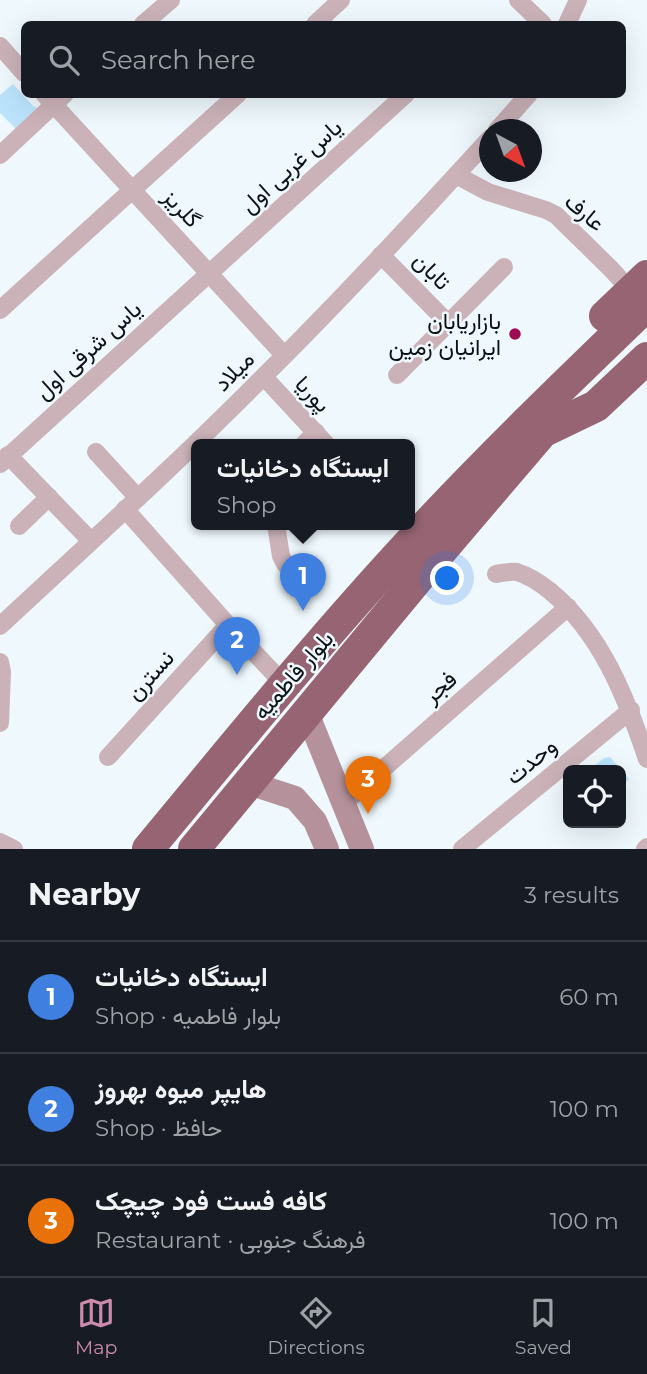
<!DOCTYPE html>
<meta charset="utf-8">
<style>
body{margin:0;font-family:Montserrat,Vazirmatn,sans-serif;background:#20242c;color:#f1f3f6}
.controls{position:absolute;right:21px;bottom:21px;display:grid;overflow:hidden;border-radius:10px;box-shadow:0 7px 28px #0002}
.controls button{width:63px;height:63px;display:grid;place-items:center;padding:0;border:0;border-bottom:2px solid #363941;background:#171b24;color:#f1f3f6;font:35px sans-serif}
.compass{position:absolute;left:479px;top:119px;width:63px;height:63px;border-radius:50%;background:#171b24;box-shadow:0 7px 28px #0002;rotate:139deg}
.you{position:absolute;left:448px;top:579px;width:24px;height:24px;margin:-18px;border:5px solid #fff;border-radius:50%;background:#1a73e8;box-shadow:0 0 0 10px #1a73e833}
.badge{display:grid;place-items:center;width:46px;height:46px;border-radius:50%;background:#cc8bad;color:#fff;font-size:23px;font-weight:700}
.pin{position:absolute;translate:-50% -58px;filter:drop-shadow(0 2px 4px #0008)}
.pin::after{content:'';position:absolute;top:37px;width:24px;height:21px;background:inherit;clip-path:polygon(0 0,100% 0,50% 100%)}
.popup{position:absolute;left:191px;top:439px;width:224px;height:91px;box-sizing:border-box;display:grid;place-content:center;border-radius:10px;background:#171b24;filter:drop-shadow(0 2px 5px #0005);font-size:23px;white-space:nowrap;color:#9ea1a6}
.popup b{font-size:26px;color:#f1f3f6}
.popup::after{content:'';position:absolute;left:50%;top:100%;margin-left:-14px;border:14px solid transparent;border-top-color:#171b24}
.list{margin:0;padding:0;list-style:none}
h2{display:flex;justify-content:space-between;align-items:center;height:91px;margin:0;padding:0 28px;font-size:30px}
h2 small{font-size:23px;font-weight:400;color:#9ea1a6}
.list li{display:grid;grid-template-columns:46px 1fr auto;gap:21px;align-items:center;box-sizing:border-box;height:112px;padding:0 28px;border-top:2px solid #363941}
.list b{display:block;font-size:26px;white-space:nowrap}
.list p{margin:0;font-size:23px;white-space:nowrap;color:#9ea1a6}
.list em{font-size:23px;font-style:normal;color:#9ea1a6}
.icon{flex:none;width:38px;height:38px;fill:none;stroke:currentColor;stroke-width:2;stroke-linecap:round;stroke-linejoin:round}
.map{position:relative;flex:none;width:647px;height:849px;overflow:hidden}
.search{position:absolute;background:#171b24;box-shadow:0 7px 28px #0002;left:21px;right:21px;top:21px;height:77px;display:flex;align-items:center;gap:18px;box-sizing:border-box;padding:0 24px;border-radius:10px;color:#9ea1a6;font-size:26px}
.sheet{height:427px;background:#171b24}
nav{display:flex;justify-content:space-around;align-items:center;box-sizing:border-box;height:98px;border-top:2px solid #363941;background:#171b24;font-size:19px;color:#9ea1a6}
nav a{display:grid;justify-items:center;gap:4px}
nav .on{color:#cc8bad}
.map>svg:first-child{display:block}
</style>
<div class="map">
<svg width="647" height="849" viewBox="0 0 647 849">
<rect width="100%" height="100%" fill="#eef8fd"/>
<g fill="#bbe4fc">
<path d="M13,84L33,106L37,108L16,129L0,113V95Z"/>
<path d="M610,757L629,779L621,787V770H589L604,758Z"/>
</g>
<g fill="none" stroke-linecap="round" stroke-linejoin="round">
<g stroke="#cbb2b9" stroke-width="18">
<path d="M518,0L543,24"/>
<path d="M143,24L171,0"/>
<path d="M315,24L341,0"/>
<path d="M567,24L578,0"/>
<path d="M0,46L24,73"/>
<path d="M44,94L284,355"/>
<path d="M497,130L529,94"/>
<path d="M0,155L65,94"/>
<path d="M456,175L488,192L546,210L556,215L611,269L631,291"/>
<path d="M381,255L448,323"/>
<path d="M0,310L238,94"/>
<path d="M397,375L504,267"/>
<path d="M264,377L327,445"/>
<path d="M303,445L316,432"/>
<path d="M96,452L138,498"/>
<path d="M8,455L91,541"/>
<path d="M0,464L406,94"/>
<path d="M125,509L228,625L284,684"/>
<path d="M276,525L281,556L285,564L294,567L315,568"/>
<path d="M19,526L49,497"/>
<path d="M496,574C502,573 511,571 517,572C530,576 540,583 550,591C601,633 626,697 647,759"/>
<path d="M0,626C88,544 178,463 263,377C341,300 416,219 490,138"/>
<path d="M0,662L2,672L0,723"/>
<path d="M108,757L228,625"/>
<path d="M343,804L568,607"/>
<path d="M0,842L14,849"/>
<path d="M462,849L631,710"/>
<path d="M645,849L647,847"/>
</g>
<g stroke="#b5919b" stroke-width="24">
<path d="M307,713L362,849"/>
<path d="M249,783L295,798L315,821L327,849"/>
</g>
<g stroke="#966473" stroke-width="32">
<path d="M605,316L647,276"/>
<path d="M544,431L596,406L647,358"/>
<path d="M148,849C235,744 321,638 414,538C489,457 568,381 647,305"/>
<path d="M194,849L435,558L539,436"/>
</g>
</g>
<circle fill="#9f0b53" stroke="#eef8fd" stroke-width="2.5" cx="515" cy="334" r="7"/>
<g text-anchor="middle" stroke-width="5" stroke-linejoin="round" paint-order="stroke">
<g font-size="23" fill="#0a1216" stroke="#eef8fd">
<text transform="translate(291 166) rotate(-42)" y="8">یاس غربی اول</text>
<text transform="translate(182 208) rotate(47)" y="8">گلریز</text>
<text transform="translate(585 212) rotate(40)" y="8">عارف</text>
<text transform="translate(432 271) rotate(45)" y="8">تابان</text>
<text transform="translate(88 350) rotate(-42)" y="8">یاس شرقی اول</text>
<text transform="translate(234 371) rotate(-45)" y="8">میلاد</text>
<text transform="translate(313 394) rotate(47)" y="8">پوریا</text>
<text transform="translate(150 675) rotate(-48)" y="8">نسترن</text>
<text transform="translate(293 675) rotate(-49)" y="8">بلوار فاطمیه</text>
<text transform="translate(440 687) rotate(-41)" y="8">فجر</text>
<text transform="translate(531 761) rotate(-40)" y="8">وحدت</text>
</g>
<g font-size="23" fill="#0a1216" stroke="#eef8fd" text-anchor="end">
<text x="501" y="329">بازاریابان<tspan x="501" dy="26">ایرانیان زمین</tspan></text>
</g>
</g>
</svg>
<div class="controls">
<button><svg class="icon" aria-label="locate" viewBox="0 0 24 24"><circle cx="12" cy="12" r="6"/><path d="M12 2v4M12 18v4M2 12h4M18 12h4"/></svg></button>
</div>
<svg class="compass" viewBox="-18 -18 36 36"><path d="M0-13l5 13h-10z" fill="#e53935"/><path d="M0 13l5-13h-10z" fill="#9ea1a6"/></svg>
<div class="you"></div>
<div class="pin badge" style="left:303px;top:611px;background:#3f7fe0">1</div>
<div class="popup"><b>ایستگاه دخانیات</b>Shop</div>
<div class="pin badge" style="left:237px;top:675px;background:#3f7fe0">2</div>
<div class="pin badge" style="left:368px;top:814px;background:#e8710a">3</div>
<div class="search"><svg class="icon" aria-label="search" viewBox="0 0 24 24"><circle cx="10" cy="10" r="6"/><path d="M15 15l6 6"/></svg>Search here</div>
</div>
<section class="sheet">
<h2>Nearby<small>3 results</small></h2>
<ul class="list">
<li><span class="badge" style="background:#3f7fe0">1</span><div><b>ایستگاه دخانیات</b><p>Shop · بلوار فاطمیه</p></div><em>60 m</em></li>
<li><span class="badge" style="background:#3f7fe0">2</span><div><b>هایپر میوه بهروز</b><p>Shop · حافظ</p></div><em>100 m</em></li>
<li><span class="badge" style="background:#e8710a">3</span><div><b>کافه فست فود چیچک</b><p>Restaurant · فرهنگ جنوبی</p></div><em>100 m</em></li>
</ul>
</section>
<nav>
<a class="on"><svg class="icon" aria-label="map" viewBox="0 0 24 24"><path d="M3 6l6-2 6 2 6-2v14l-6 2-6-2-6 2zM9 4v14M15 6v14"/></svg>Map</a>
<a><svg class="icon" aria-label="directions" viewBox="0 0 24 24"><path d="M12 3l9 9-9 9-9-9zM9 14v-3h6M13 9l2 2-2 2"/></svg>Directions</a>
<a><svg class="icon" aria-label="saved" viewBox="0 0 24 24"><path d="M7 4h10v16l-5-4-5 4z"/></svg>Saved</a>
</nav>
